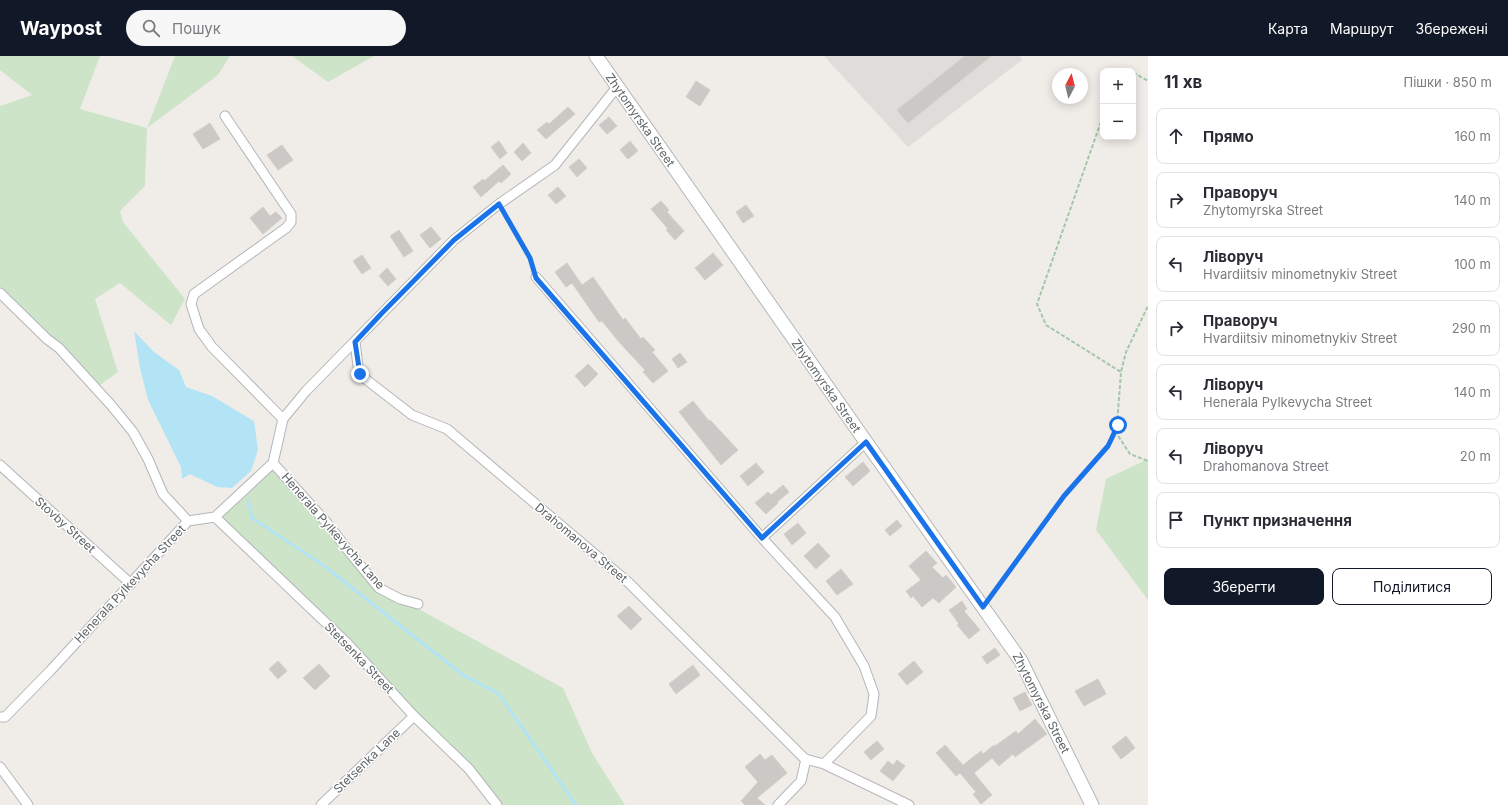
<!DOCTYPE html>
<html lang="uk">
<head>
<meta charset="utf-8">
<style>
  body { margin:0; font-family:Inter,sans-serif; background:#f7f7f7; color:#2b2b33 }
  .controls { position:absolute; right:12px; top:12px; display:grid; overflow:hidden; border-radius:8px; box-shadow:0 2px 10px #0003 }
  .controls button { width:36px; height:36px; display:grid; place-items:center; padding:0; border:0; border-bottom:1px solid #e1e1e2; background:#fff; color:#2b2b33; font:20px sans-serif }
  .compass { position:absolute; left:1052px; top:12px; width:36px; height:36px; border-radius:50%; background:#fff; box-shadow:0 2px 10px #0003; rotate:7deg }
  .stop { position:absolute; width:12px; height:12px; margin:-9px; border:3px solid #1a73e8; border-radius:50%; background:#fff }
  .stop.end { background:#1a73e8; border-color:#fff; box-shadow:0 1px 4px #0008 }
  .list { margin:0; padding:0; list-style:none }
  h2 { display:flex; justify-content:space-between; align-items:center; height:52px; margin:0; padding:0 16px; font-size:17px }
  h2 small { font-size:13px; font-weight:400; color:#7c7c81 }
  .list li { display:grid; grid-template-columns:26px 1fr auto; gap:12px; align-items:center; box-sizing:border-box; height:56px; margin:0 8px 8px; padding:0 8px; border:1px solid #e1e1e2; border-radius:8px }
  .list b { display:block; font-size:15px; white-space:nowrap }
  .list p { margin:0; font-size:13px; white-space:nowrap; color:#7c7c81 }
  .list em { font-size:13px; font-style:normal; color:#7c7c81 }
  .actions { display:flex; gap:8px; padding:12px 16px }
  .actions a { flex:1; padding:9px 0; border:1px solid #111827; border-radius:8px; text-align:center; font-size:14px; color:#111827 }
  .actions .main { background:#111827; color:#fff }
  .icon { flex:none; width:22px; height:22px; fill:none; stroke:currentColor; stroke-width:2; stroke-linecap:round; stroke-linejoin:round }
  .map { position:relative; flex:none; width:1148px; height:749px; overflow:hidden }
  header { display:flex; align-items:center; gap:24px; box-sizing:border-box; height:56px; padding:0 20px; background:#111827; color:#fff }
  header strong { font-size:19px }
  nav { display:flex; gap:22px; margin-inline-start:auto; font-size:14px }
  .search { width:280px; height:36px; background:#f7f7f7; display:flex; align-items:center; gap:10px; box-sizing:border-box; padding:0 14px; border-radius:22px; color:#7c7c81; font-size:15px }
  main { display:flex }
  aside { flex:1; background:#fff }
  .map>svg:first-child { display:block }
</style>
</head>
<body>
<header>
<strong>Waypost</strong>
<div class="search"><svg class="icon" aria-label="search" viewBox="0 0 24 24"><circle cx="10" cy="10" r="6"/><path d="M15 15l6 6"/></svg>Пошук</div>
<nav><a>Карта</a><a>Маршрут</a><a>Збережені</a></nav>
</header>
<main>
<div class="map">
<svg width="1148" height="749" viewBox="0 0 1148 749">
  <rect width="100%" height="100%" fill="#f0ede9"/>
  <path fill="#dfdcda" d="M824 0H1020L1022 4 908 91Z"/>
  <path fill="#cde4c8" d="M0 0H100L80 53 147 72 175 0H230L218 19 147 72 145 130 120 155 123 166 185 243 171 269 120 227 95 243 118 316 96 332 0 237V50L32 39 0 14Z
    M292 0H374L328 26Z
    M1148 403V544L1096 474 1106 423Z
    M273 407 380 532 563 632 592 697 625 749H497L469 713 215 461Z"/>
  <path fill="#b2e4f6" d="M134 275 154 296 179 314 186 331 212 340 254 365 258 394 251 415 232 432 217 431 190 418 182 423 181 411 148 344 140 312Z"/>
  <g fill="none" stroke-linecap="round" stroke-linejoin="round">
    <path stroke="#b2e4f6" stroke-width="3" d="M248 444 252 462 323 509 463 619 498 637 576 749"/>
  </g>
  <path fill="#cbc8c5" stroke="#d4cec7" d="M965 0H991L908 67 897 54Z
    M696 25 710 34 700 50 686 41Z
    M568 51 575 58 546 83 537 74 547 66 549 68Z
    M609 61 617 70 607 78 599 69Z
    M210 67 220 83 203 93 193 78Z
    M499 85 507 97 500 103 491 91Z
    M630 85 638 95 628 103 620 94Z
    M523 87 531 97 522 105 514 96Z
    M282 89 293 104 278 114 267 99Z
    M579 103 587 112 577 121 569 111Z
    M503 109 511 118 501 127 499 125 481 141 473 131 483 123 484 125Z
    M558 131 566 140 556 148 548 139Z
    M661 145 669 154 667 156 684 175 675 184 666 174 668 173 651 153Z
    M746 149 754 160 743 167 736 156Z
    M263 151 270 160 276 156 282 162 263 178 250 162Z
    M431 171 441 183 430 192 420 179Z
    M399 174 413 195 404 201 390 180Z
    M713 197 723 209 705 224 695 212Z
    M362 199 371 212 362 218 353 205Z
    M567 207 582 229 593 221 623 264 625 262 641 283 643 281 655 294 652 296 668 315 653 327 643 316 645 314 619 286 602 265 599 266 572 227 566 231 555 216Z
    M387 212 396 223 388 230 379 220Z
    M680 297 687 306 678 312 672 303Z
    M588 308 598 318 585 331 575 320Z
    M693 345 709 365 710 364 738 394 721 409 679 356Z
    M863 406 870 415 853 430 845 421Z
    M756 407 764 416 748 430 740 420Z
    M783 429 789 436 777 446 778 447 766 458 755 447 768 436 771 439Z
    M897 464 902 470 890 480 885 474Z
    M798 467 806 477 792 489 784 478Z
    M818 487 830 500 816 513 804 500Z
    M926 495 937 507 932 511 943 522 946 519 956 531 939 547 933 542 922 551 913 540 911 542 906 535 921 524 909 510Z
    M841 513 853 528 837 539 826 525Z
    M962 545 967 553 964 555 980 574 969 583 957 569 959 568 949 554Z
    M629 550 642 563 631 574 617 560Z
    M995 592 1000 599 987 608 982 601Z
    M278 605 287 615 278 623 269 613Z
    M914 605 923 616 907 629 898 618Z
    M319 608 330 620 315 634 303 622Z
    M693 609 700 619 676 638 669 628Z
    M1098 623 1106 638 1084 650 1075 635Z
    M1025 636 1032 649 1020 655 1013 642Z
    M1035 663 1047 678 1015 701 1013 698 999 710 992 702 974 717 992 739 981 748 973 738 976 736 960 717 956 720 936 697 945 689 963 709 981 695 983 698 994 689 995 690 1016 675 1018 678Z
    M1126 680 1135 692 1121 703 1112 691Z
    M877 685 884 693 871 704 864 696Z
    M760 698 765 704 772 699 787 717 757 742 765 749H745L741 745 758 726 745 711Z
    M897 704 905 710 893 725 880 715 888 705 893 709Z"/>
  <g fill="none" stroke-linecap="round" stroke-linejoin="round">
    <g stroke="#b3b6b9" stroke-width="11">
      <path id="minor" d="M225 60 291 158V166L286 172 194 238 191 248 199 273 212 291 283 363
        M536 221 762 482 835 561 864 610 874 638 871 660 824 708
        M0 237 47 283 59 292 111 349 133 376 148 403 163 438 188 465
        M355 286 359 318 412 359 447 373 629 527 805 703 824 708 909 749
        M273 407 327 467 351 498 379 532 400 543 418 548
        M0 409 131 528
        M215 461 347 587 414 660 469 713 497 749
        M762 482 866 386
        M0 661H5L50 615 188 465 215 461 273 407 283 363 306 335 454 184 499 148 555 109 617 31
        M0 711 28 749
        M321 749 414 660
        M778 749 801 725 806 703"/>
    </g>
    <g stroke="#b3b6b9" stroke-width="15">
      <path id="secondary" d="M596 0 866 386 1021 605 1092 749"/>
    </g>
    <path stroke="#a4c7a8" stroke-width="2" stroke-dasharray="4 2" stroke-linecap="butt" d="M1133 19 1136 18 1148 25
      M1103 60 1037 248 1046 269 1121 316
      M503 155 530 202 533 213
      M1115 375 1130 398 1148 405
      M989 542 1064 440 1108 390 1117 369 1121 316 1126 296 1148 250"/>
    <use href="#minor" stroke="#fff" stroke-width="9"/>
    <use href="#secondary" stroke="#fff" stroke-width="13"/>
  </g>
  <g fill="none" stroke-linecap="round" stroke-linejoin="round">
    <path stroke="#1a73e8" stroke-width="5" d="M360 318 355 286 382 257 454 184 499 148 530 202 536 222 762 482 866 386 983 551 1064 440 1108 390 1118 369"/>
  </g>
  <g text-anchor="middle" stroke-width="3" stroke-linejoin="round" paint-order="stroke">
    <g font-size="12" fill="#606467" stroke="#fff">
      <text transform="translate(640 64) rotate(55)" y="4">Zhytomyrska Street</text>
      <text transform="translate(826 330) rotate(55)" y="4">Zhytomyrska Street</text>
      <text transform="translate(65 469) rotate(42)" y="4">Stovby Street</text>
      <text transform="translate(333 475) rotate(49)" y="4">Henerala Pylkevycha Lane</text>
      <text transform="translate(581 487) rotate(40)" y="4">Drahomanova Street</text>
      <text transform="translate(130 528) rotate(-47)" y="4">Henerala Pylkevycha Street</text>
      <text transform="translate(359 602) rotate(46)" y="4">Stetsenka Street</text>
      <text transform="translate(1041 647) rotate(63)" y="4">Zhytomyrska Street</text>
      <text transform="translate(367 705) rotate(-44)" y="4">Stetsenka Lane</text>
    </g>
  </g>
</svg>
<div class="controls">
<button>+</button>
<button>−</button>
</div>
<svg class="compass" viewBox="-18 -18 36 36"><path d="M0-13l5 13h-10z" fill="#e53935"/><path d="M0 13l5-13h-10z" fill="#7c7c81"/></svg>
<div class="stop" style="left:1118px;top:369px"></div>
<div class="stop end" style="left:360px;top:318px"></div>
</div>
<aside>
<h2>11 хв<small>Пішки · 850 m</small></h2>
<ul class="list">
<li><svg class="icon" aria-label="ahead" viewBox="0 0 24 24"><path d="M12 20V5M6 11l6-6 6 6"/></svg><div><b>Прямо</b></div><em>160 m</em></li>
<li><svg class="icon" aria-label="right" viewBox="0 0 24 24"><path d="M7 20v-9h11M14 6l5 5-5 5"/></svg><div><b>Праворуч</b><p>Zhytomyrska Street</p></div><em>140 m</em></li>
<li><svg class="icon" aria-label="left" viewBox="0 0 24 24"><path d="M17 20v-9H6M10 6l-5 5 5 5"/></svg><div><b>Ліворуч</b><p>Hvardiitsiv minometnykiv Street</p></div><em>100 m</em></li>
<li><svg class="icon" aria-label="right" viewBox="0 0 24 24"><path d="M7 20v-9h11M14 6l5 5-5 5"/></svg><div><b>Праворуч</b><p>Hvardiitsiv minometnykiv Street</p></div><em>290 m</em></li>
<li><svg class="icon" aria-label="left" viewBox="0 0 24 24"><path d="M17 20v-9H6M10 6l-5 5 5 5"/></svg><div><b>Ліворуч</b><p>Henerala Pylkevycha Street</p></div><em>140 m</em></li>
<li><svg class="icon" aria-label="left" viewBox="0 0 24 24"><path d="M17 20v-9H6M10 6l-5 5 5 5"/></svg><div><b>Ліворуч</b><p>Drahomanova Street</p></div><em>20 m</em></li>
<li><svg class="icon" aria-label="arrive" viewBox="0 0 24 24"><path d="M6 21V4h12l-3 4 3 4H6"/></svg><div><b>Пункт призначення</b></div></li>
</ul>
<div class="actions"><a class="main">Зберегти</a><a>Поділитися</a></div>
</aside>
</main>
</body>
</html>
